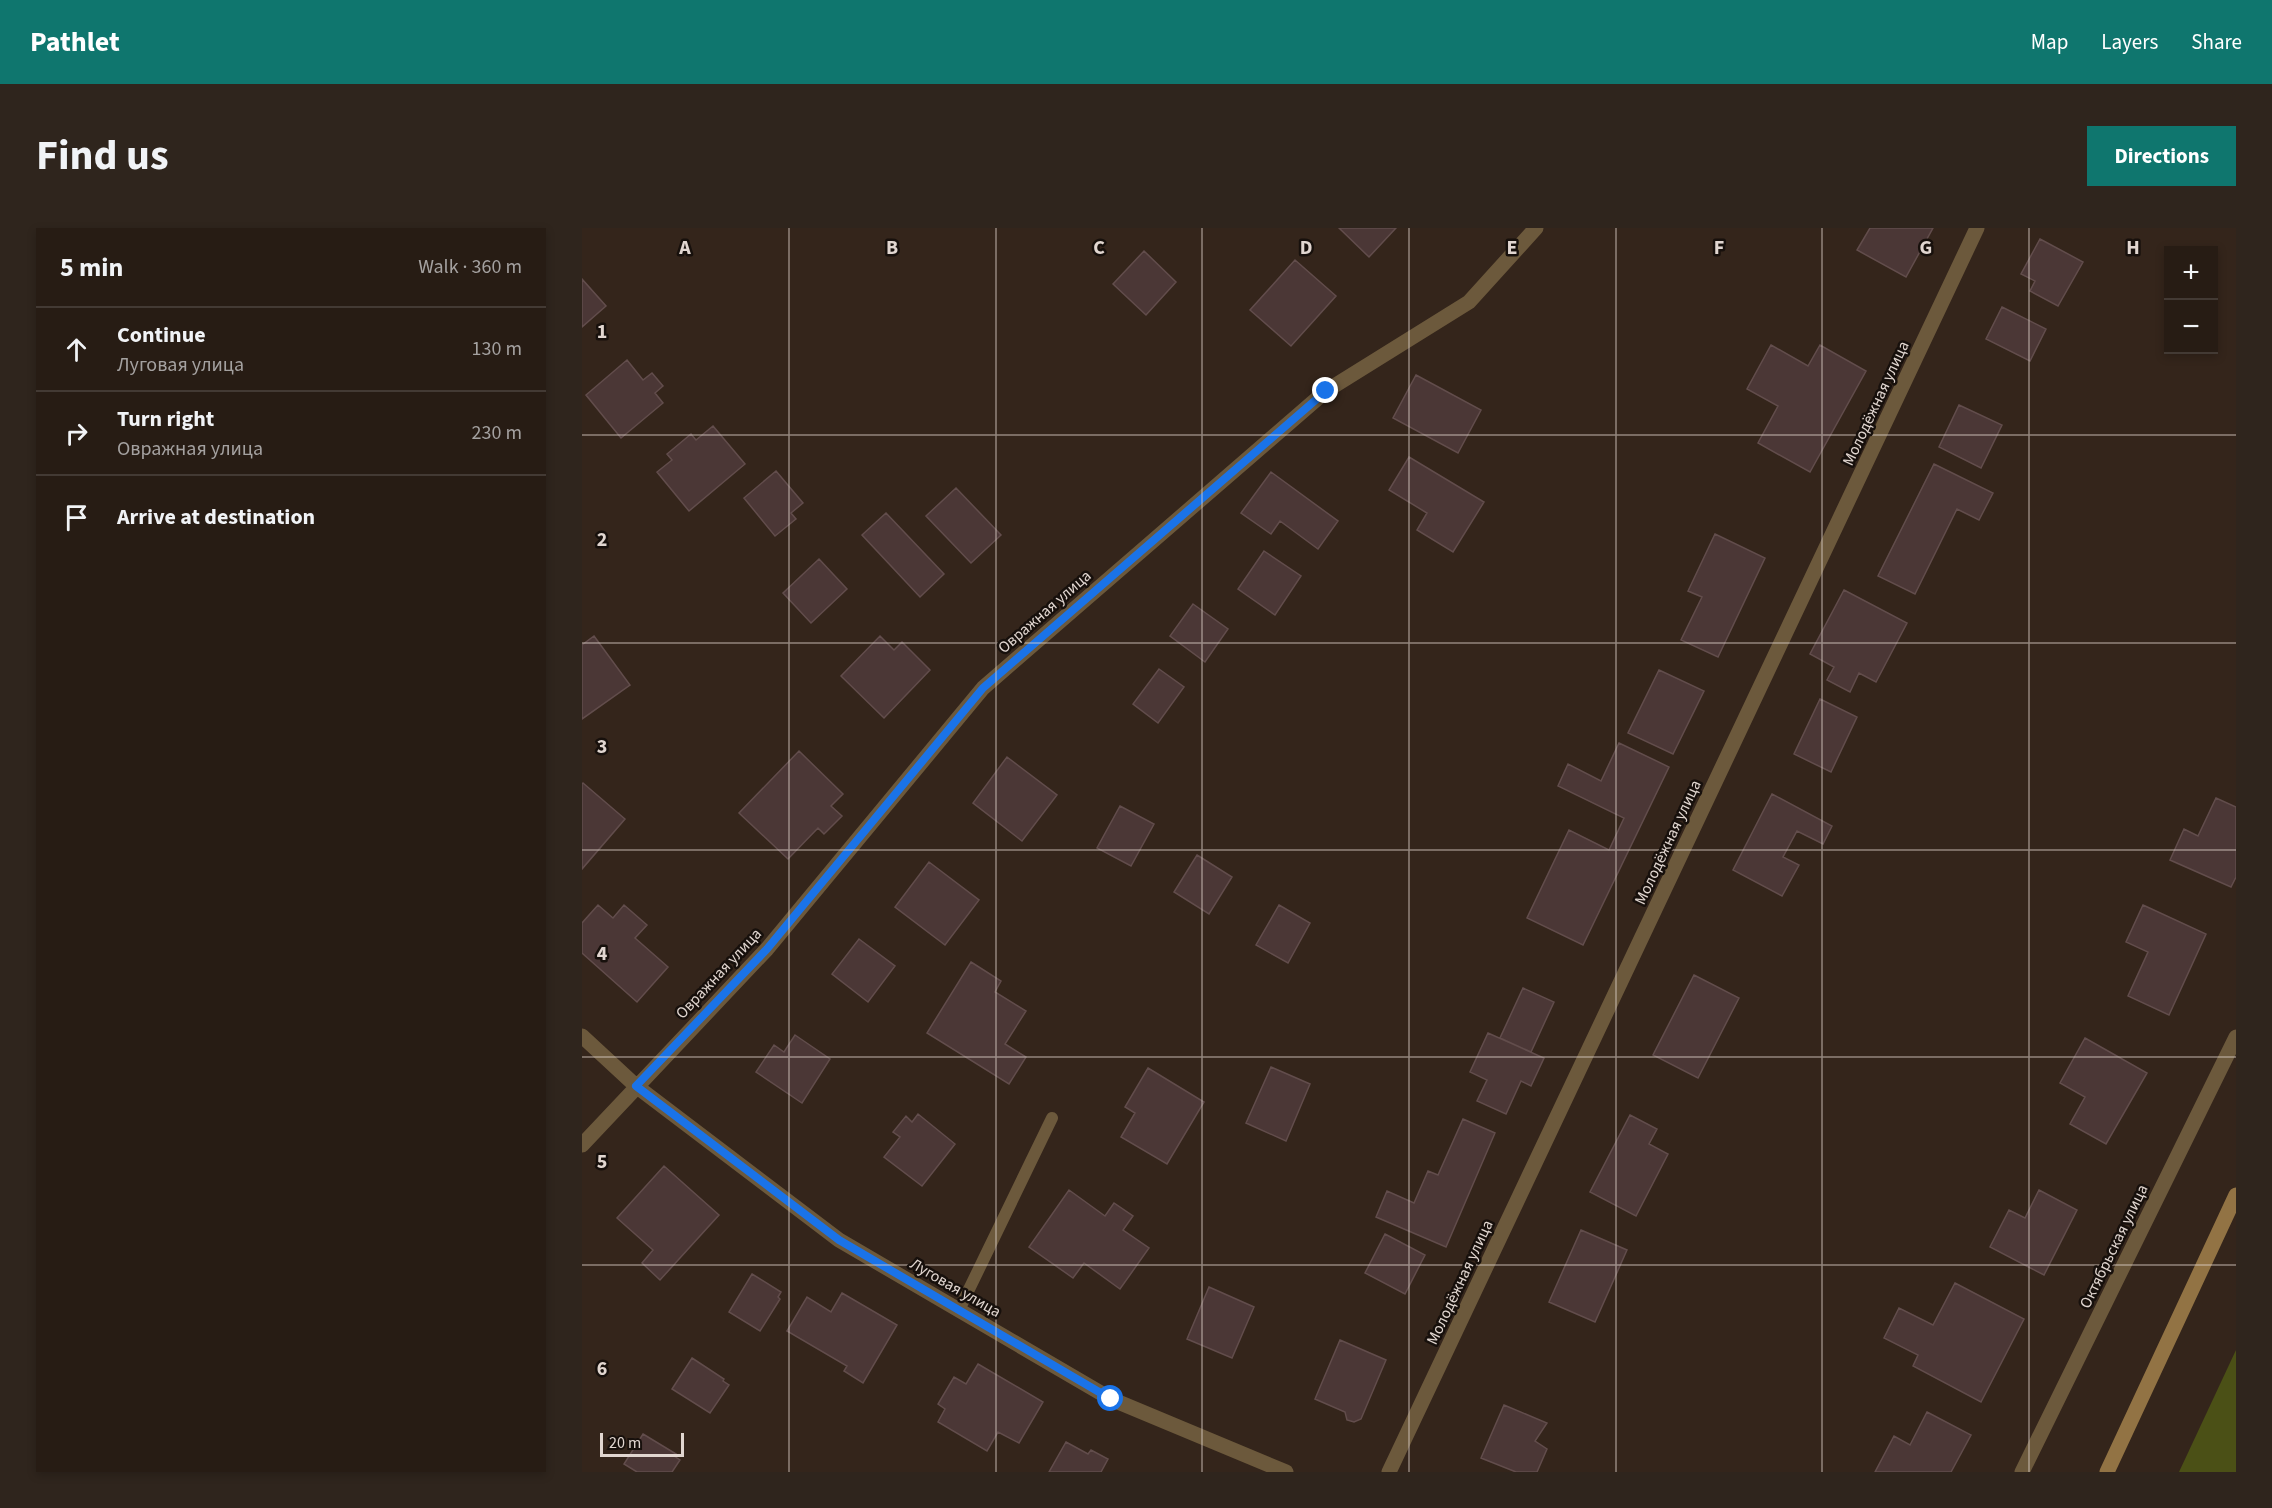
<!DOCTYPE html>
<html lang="en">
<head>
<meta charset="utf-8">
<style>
  body { margin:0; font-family:"Source Sans 3",sans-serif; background:#2f251d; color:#f1f3f6 }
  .controls { position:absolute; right:18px; top:18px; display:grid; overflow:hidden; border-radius:0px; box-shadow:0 3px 9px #0003 }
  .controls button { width:54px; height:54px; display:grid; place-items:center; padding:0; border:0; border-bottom:2px solid #433a34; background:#271c14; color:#f1f3f6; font:30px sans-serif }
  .scale { position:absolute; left:18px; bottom:15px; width:84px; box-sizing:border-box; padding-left:6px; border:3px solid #e1d6d0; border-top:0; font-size:16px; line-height:21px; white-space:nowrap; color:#e1d6d0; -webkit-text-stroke:4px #17100c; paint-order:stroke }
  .stop { position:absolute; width:18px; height:18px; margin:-14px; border:4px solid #1a73e8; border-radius:50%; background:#fff }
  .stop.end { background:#1a73e8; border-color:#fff; box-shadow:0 2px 6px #0008 }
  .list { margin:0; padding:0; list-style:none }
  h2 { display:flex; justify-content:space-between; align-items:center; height:78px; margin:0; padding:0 24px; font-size:26px }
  h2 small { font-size:20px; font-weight:400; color:#a4a1a0 }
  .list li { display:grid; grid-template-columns:39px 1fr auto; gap:18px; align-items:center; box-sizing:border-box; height:84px; padding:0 24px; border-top:2px solid #433a34 }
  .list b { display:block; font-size:22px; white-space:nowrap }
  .list p { margin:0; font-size:20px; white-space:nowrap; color:#a4a1a0 }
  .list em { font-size:20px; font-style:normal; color:#a4a1a0 }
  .icon { flex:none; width:33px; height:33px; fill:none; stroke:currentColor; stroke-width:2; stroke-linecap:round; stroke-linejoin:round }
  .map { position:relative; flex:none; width:1654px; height:1244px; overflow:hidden; border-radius:0px }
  header { display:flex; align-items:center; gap:36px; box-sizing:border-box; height:84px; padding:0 30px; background:#0f766e; color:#fff }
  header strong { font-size:28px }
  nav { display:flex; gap:33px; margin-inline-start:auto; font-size:21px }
  .intro { display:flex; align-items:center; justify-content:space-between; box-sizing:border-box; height:144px; padding:0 36px }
  h1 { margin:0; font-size:42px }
  .button { padding:15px 27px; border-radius:0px; background:#0f766e; color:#fff; font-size:21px; font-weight:700 }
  main { display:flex; gap:36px; padding:0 36px }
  aside { flex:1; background:#271c14; border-radius:0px; box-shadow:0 3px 9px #0003 }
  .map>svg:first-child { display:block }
</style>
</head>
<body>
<header>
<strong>Pathlet</strong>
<nav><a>Map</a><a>Layers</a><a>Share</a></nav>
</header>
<div class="intro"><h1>Find us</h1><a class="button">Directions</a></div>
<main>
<aside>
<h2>5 min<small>Walk · 360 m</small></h2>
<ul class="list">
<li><svg class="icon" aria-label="ahead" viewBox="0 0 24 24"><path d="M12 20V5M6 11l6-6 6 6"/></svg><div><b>Continue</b><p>Луговая улица</p></div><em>130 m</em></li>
<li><svg class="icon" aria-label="right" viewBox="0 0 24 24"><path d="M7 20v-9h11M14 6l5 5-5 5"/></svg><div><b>Turn right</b><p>Овражная улица</p></div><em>230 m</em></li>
<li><svg class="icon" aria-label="arrive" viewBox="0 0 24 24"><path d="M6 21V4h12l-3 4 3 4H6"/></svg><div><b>Arrive at destination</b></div></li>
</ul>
</aside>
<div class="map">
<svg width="1654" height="1244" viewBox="0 0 1654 1244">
  <rect width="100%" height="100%" fill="#34251b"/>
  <path fill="#4b5016" d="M1654 1122V1244H1597Z"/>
  <path fill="#4b3736" stroke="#624d4c" stroke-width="1.5" d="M757 0H814L787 29Z
    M1288 0H1351L1324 49 1275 22Z
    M1458 11 1501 34 1476 78 1448 63 1453 53 1439 46Z
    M562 23 594 54 564 87 531 56Z
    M713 32 754 68 709 118 668 82Z
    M0 51 24 78 0 99Z
    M1420 79 1464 101 1448 133 1404 111Z
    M1189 117 1226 138 1238 117 1284 143 1228 244 1176 215 1196 178 1165 161Z
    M45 132 61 152 70 145 81 158 73 165 81 175 39 210 4 167Z
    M834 147 899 182 876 225 811 190Z
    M1377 177 1420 197 1399 240 1357 219Z
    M131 198 163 236 107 283 75 244 90 232 85 226 109 206 114 212Z
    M827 229 902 274 871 324 835 302 845 285 807 262Z
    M1352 236 1411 265 1397 292 1375 281 1333 366 1296 348Z
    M194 243 221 275 209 285 214 291 193 308 162 270Z
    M689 244 756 293 736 321 698 293 689 306 659 285Z
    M374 260 419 307 389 335 344 288Z
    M304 285 362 346 338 369 280 307Z
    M1133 306 1183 330 1136 429 1099 412 1120 369 1106 363Z
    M682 323 719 348 693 387 656 361Z
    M237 331 265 361 229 395 201 365Z
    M1262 362 1325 395 1294 454 1277 445 1268 464 1245 452 1252 439 1228 426Z
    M611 376 646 401 623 434 588 408Z
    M12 408 48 457 0 491V417Z
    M298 408 312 422 320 414 348 442 302 490 259 448Z
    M577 441 602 459 576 495 551 476Z
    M1077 442 1122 463 1091 526 1046 505Z
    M1238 471 1275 489 1249 544 1212 526Z
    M1037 515 1087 539 1001 717 945 690 987 602 1027 622 1042 590 976 558 986 536 1019 553Z
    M217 523 261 566 249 578 260 588 242 606 236 600 206 631 157 585Z
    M425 529 475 567 440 613 391 575Z
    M1 555 43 591 0 641V556Z
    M1190 566 1250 598 1241 616 1215 603 1201 629 1217 637 1200 668 1151 642Z
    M1634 570 1654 579V649L1649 659 1588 632 1602 601 1616 608Z
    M538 578 572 596 549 638 515 620Z
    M615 627 650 649 627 686 592 664Z
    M347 634 397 672 363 717 313 679Z
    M16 677 31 690 42 677 65 697 53 710 86 739 55 774 0 725V695Z
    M697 677 728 695 706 735 674 717Z
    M1561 677 1624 706 1587 787 1546 768 1566 724 1544 714Z
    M277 711 313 738 286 774 250 746Z
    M389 734 419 753 413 764 444 783 423 816 444 829 427 856 345 805Z
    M1112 747 1157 770 1116 850 1071 827Z
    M941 760 972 774 949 824 918 810Z
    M906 805 962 830 949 858 939 853 924 886 895 873 905 852 888 844Z
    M213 807 248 831 220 875 174 844 192 817 202 824Z
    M1503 810 1565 845 1524 916 1488 896 1503 869 1478 855Z
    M689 839 728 856 704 913 664 895Z
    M566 840 622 874 585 936 539 909 553 885 543 879Z
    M336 886 373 916 340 958 302 929 318 909 311 904 324 888 330 894Z
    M1048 887 1075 901 1067 916 1086 926 1054 988 1008 964Z
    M881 891 913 905 864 1019 794 989 805 963 832 975 846 943 856 947Z
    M82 938 137 987 78 1052 60 1035 71 1022 35 990Z
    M487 962 523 988 532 975 551 988 541 1002 567 1020 538 1061 502 1035 491 1050 447 1019Z
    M1457 962 1495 982 1462 1047 1408 1019 1427 982 1443 990Z
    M999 1002 1045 1022 1013 1094 967 1074Z
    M803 1006 843 1027 823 1066 783 1045Z
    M170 1046 199 1064 196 1069 198 1071 178 1103 147 1084Z
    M1373 1055 1442 1091 1399 1174 1331 1138 1336 1127 1302 1110 1317 1080 1351 1097Z
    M627 1059 672 1079 650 1130 605 1111Z
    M260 1065 315 1097 281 1155 262 1143 265 1138 205 1103 225 1069 249 1084Z
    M758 1112 804 1132 779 1191 772 1194 765 1192 763 1184 733 1171Z
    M110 1130 142 1151 141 1153 147 1157 128 1185 90 1161Z
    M396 1136 461 1174 437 1215 416 1204 405 1223 356 1194 363 1181 356 1176 372 1149 384 1156Z
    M922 1177 965 1195 953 1213 965 1221 955 1244H934L899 1230Z
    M1345 1184 1389 1207 1369 1244H1293L1312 1208 1328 1217Z
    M61 1206 94 1226 92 1228 98 1232 90 1244H55L42 1236Z
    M484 1214 506 1226 509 1222 526 1231 519 1244H467Z"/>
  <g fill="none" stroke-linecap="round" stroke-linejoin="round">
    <path stroke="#6c593c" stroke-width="12" d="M377 1082 470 890"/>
    <path stroke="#6c593c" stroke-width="15" d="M0 808 54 858 257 1012 529 1171 704 1244
      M0 917 185 721 401 460 744 163 887 74 954 0
      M807 1244 1395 0
      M1440 1244 1654 809"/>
    <path stroke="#927344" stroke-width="15" d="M1525 1244 1654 967"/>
  </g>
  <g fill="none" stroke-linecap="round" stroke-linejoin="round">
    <path stroke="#1a73e8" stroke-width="8" d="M529 1171 257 1012 54 858 185 721 401 460 744 163"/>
  </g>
  <path fill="none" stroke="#e1d6d0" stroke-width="1.5" stroke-opacity="0.55" d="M207 0V1244M414 0V1244M620 0V1244M827 0V1244M1034 0V1244M1240 0V1244M1447 0V1244M0 207H1654M0 415H1654M0 622H1654M0 829H1654M0 1037H1654"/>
  <g text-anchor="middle" stroke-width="5" stroke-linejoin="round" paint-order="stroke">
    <g font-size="16" fill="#e1d6d0" stroke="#17100c">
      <text transform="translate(1293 175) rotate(-65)" y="6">Молодёжная улица</text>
      <text transform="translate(462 383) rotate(-41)" y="6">Овражная улица</text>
      <text transform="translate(1085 614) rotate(-65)" y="6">Молодёжная улица</text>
      <text transform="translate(136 745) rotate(-47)" y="6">Овражная улица</text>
      <text transform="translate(1531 1018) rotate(-64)" y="6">Октябрьская улица</text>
      <text transform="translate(877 1054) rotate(-65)" y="6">Молодёжная улица</text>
      <text transform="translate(374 1059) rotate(30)" y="6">Луговая улица</text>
    </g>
  </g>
  <g font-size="20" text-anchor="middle" font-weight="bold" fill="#e1d6d0" stroke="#17100c" stroke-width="5" stroke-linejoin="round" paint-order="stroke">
    <text x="103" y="26">A</text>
    <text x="310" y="26">B</text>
    <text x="517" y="26">C</text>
    <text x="724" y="26">D</text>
    <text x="930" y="26">E</text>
    <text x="1137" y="26">F</text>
    <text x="1344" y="26">G</text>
    <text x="1551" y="26">H</text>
    <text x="20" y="110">1</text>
    <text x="20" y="318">2</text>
    <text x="20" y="525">3</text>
    <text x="20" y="732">4</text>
    <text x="20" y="940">5</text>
    <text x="20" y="1147">6</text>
  </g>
</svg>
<div class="controls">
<button>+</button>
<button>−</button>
</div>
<div class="scale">20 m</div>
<div class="stop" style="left:529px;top:1171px"></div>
<div class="stop end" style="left:744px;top:163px"></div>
</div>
</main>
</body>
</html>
